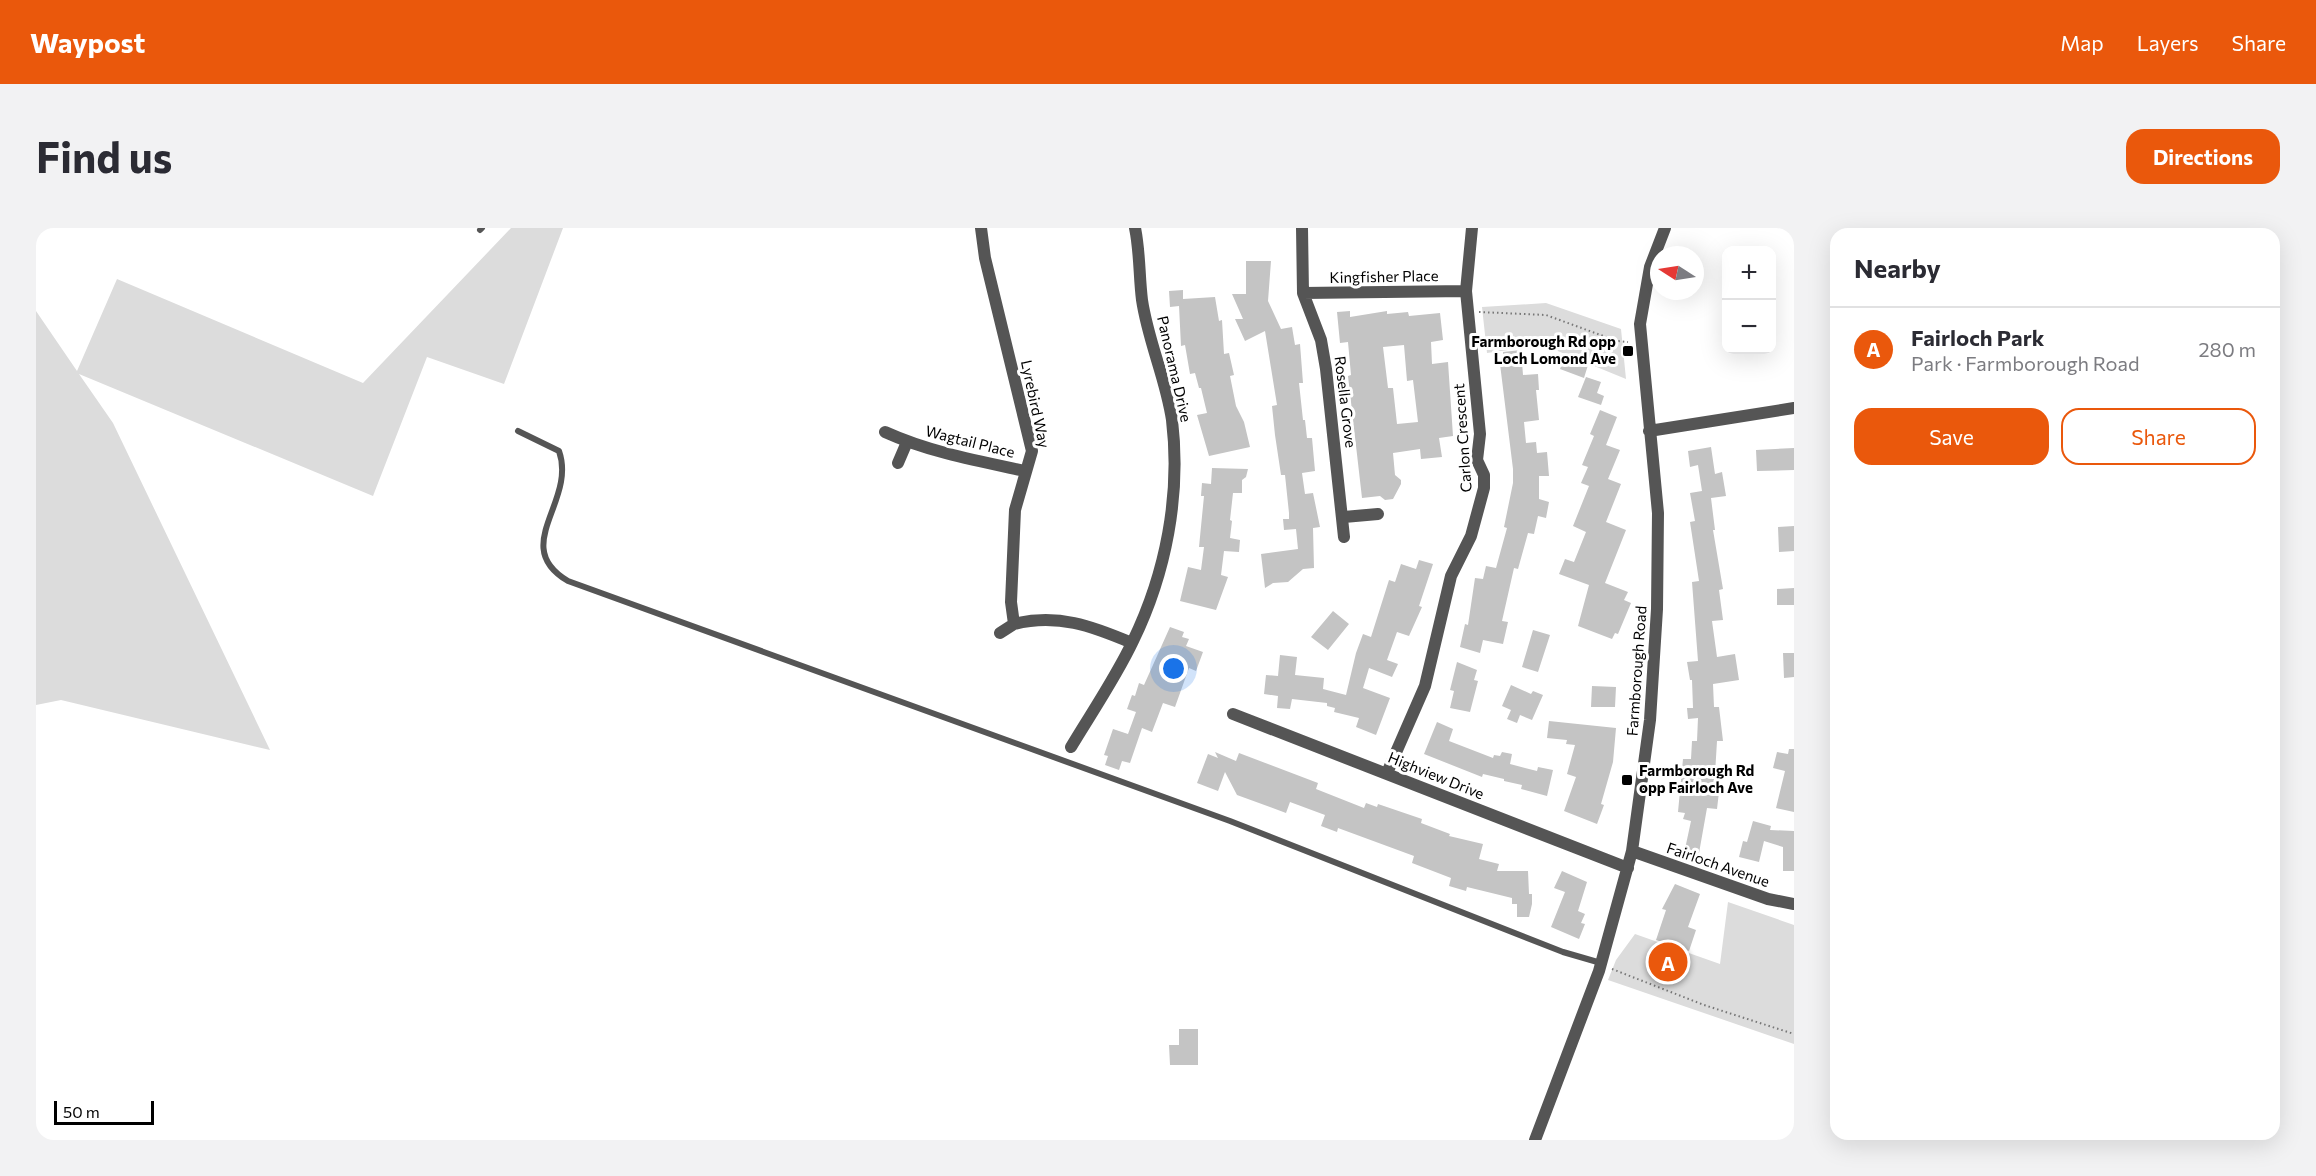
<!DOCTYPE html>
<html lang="en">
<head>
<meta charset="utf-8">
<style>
  body { margin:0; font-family:Commissioner,sans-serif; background:#f2f2f3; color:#2b2b33 }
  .controls { position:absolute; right:18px; top:18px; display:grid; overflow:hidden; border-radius:12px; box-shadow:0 6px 24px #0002 }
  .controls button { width:54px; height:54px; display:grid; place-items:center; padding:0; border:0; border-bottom:2px solid #e1e1e2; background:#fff; color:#2b2b33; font:30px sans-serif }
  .compass { position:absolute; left:1614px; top:18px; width:54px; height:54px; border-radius:50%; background:#fff; box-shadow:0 6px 24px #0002; rotate:282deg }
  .scale { position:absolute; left:18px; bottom:15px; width:100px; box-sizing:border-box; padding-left:6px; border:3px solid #000; border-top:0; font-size:16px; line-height:21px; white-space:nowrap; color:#000; -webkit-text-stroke:4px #fff; paint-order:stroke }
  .you { position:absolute; left:1138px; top:441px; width:21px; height:21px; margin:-15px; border:4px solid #fff; border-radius:50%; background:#1a73e8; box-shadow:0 0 0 9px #1a73e833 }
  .badge { display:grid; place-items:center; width:39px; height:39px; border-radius:50%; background:#ea580c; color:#fff; font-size:20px; font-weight:700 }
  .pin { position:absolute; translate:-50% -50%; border:3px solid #fff; box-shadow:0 2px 6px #0006 }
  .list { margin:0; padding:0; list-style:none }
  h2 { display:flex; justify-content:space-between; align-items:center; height:78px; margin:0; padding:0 24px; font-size:26px }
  h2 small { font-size:20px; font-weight:400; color:#7c7c81 }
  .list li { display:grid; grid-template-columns:39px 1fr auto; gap:18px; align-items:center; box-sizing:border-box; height:84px; padding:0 24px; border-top:2px solid #e1e1e2 }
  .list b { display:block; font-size:22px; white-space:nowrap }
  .list p { margin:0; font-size:20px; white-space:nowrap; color:#7c7c81 }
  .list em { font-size:20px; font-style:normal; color:#7c7c81 }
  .actions { display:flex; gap:12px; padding:18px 24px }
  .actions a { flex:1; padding:14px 0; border:2px solid #ea580c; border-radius:18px; text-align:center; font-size:21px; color:#ea580c }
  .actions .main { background:#ea580c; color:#fff }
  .map { position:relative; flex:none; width:1758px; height:912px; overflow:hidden; border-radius:18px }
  header { display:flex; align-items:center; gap:36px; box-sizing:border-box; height:84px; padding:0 30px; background:#ea580c; color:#fff }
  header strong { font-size:28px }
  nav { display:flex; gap:33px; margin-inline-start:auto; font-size:21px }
  .intro { display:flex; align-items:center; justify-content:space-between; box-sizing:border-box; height:144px; padding:0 36px }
  h1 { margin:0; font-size:42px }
  .button { padding:15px 27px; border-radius:18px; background:#ea580c; color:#fff; font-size:21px; font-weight:700 }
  main { display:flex; gap:36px; padding:0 36px }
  aside { flex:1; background:#fff; border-radius:18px; box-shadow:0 6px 24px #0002 }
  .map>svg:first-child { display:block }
</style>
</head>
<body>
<header>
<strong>Waypost</strong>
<nav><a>Map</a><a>Layers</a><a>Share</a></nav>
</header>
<div class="intro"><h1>Find us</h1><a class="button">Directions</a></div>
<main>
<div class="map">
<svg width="1758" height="912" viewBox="0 0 1758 912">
  <rect width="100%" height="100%" fill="#fff"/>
  <path fill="#dcdcdc" d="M475 0H527L468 156 391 129 337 268 43 146 77 195 234 522 25 472 0 477V83L41 143 81 51 327 155Z
    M1510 75 1585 101 1590 151 1507 117 1451 125 1446 79Z
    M1692 674 1758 697V816L1572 752 1580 732 1599 706 1684 736Z"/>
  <path fill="#c4c4c4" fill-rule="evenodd" d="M1210 33H1235L1232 73 1245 101 1256 99 1259 117 1264 116 1267 155H1263L1267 192H1269L1271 210H1276L1279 243 1266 245 1269 266 1277 265 1284 299 1277 300 1278 340 1267 341 1252 354 1237 355 1229 360 1225 326 1262 321 1260 301 1248 302 1247 291H1253V285L1249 247H1245L1239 207 1236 178 1241 177 1229 103 1209 113 1199 91H1207L1196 66H1210Z
    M1147 62V71L1179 69 1183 93 1186 92 1188 126 1193 125 1198 147 1194 148 1200 178 1208 194 1214 219 1173 228 1161 187 1171 185 1165 160H1163L1159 145 1154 146 1149 117 1145 118 1143 78 1134 79 1133 63Z
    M1314 83V89L1351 83V86L1372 84 1373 88 1404 85 1407 112 1395 114 1396 136 1412 134 1417 208 1403 210 1406 229 1385 231 1384 221 1357 225 1359 247 1365 252V256L1357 271 1349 272 1344 268 1326 270 1312 148 1315 147 1312 114 1304 115 1301 84ZM1368 117 1371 153 1377 152 1382 194 1361 196 1357 160H1352L1347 119Z
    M1485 122 1487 147 1502 146 1503 162H1500L1503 192 1488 194 1490 215 1500 214 1501 225 1511 224 1513 248H1503V271L1513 274 1510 290 1502 288 1498 306 1492 305 1482 341 1478 340 1466 393 1472 394 1467 416 1447 412 1444 425 1424 419 1429 396 1432 397 1439 350 1447 351 1450 338 1460 340 1471 300 1468 299 1477 255V241L1464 136H1468L1467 124Z
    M1529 128 1552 137 1548 150 1524 141Z
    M1550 149 1565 154 1561 165 1568 168 1565 177 1542 169Z
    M1564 182 1581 189 1570 217 1584 222 1572 251 1585 256 1570 294 1590 302 1569 355 1592 364 1588 372 1595 375 1582 406 1579 405 1576 411 1542 398 1553 357 1523 346 1529 331 1538 334 1550 304 1537 298 1553 258 1545 255 1552 239 1546 237 1558 208 1554 206Z
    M1675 219 1679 246 1686 244 1690 268 1675 270 1679 302H1677L1687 361 1683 362 1687 392 1676 393 1681 429 1699 426 1703 452 1677 456 1678 479H1683L1687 513H1681L1678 563 1683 564 1681 581 1671 580 1663 625 1649 621 1655 593 1647 591 1649 585 1642 584 1647 531H1655L1656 513H1661L1662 490 1652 491 1651 480H1657L1656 452H1654L1651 434 1662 433 1656 354 1663 353 1654 294 1659 293 1654 265 1666 263 1662 237 1654 239 1652 223Z
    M1758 220V242L1721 243 1720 222Z
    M1176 240 1212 241 1210 249 1206 252V265H1197L1194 292 1196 293 1194 310 1204 312 1203 324 1188 323 1185 347 1192 349 1180 382 1144 373 1152 339 1165 342 1168 319H1163L1168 268H1165L1166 255 1175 256Z
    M1758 298V323L1743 324 1742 299Z
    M1383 332 1397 336 1383 378 1386 379 1373 408 1361 404 1351 432 1362 436 1356 449 1333 440 1327 460 1354 470 1340 507 1320 499 1323 490 1298 484 1299 480 1291 478V475L1256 471 1254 481 1241 480 1242 468 1228 466 1230 447 1242 448 1244 427 1261 429 1259 447 1288 450 1287 461 1310 467 1320 425 1327 406 1335 409 1353 352 1359 354 1365 336 1380 341Z
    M1758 360V377H1741V361Z
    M1297 383 1313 396 1292 422 1275 409Z
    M1134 399 1148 404 1146 409 1153 411 1150 418 1167 424 1160 443 1153 440 1139 479 1127 475 1116 504 1106 500 1094 535 1086 533 1083 542 1069 537 1072 528 1068 527 1077 501 1092 506 1100 484 1091 481 1096 467 1099 468 1103 455 1108 457Z
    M1497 402 1514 407 1502 444 1486 439Z
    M1747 425H1758V449L1748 450Z
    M1421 434 1441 442 1438 452 1442 453 1434 484 1414 480 1418 463 1414 462Z
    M1475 457 1495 466 1497 463 1507 467 1496 492 1484 487 1481 495 1471 491 1475 482 1466 478Z
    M1556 458 1580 459 1579 479H1555Z
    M1513 493 1580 500 1577 534 1565 576 1568 577 1561 596 1528 583 1540 549 1531 546 1539 517 1530 516 1531 512 1511 510Z
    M1401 494 1417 501 1413 513 1457 530 1458 527 1464 528 1466 524 1476 526 1474 536 1501 543 1502 539 1517 542 1511 568 1485 561 1486 557 1468 553V551L1447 546 1446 549 1388 526Z
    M1753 521H1758V584L1740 580 1749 543 1737 540 1741 524 1752 526Z
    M1179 524 1200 533 1203 525 1282 555 1280 561 1328 580 1330 575 1341 579 1342 576 1386 591 1385 595 1414 606 1413 608 1447 616 1443 631 1463 636 1461 643H1492L1493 666H1496V676L1493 689H1481V676H1476V670L1431 659 1430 663 1413 658 1415 650 1376 635 1378 628 1302 600 1301 604 1285 598 1289 587 1254 574 1250 585 1201 567 1189 544 1182 563 1161 555 1172 526 1182 530Z
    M1717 593 1735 598 1734 602 1758 603V643H1747V619L1728 613 1723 634 1703 629 1707 613 1711 614Z
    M1526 643 1551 654 1542 683 1549 686 1545 695 1549 696 1543 711 1515 699 1529 664 1518 660Z
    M1639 656 1664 666 1652 699 1660 702 1653 723 1620 712 1630 682 1626 681Z
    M1143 801H1162V837H1134L1133 817H1143Z"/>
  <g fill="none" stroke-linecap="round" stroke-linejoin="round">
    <path stroke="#777" stroke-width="2" stroke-dasharray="1.5 3" stroke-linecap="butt" d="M1443 84 1510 87 1581 113 1592 114
      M1576 741 1668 777 1758 806"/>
    <path stroke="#555" stroke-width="6" d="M444 2 446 0
      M482 203 523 223C541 274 473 318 532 353L1194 593 1527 724 1565 735"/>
    <path stroke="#555" stroke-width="12" d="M945 0 949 30 996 223 979 282 975 374 978 396C1021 385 1056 398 1096 415
      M1266 0 1267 65 1285 112 1290 141 1308 309
      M1267 65 1430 63
      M1613 203 1758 180
      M849 204C893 224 942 233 989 243
      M862 235 871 214
      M1308 289 1342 286
      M964 405 978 396
      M1197 486 1592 640
      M1035 519C1056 484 1080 449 1097 413 1130 345 1145 267 1136 192 1130 151 1112 113 1106 72 1103 48 1104 24 1099 0
      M1351 545 1389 458 1415 348 1435 308 1448 260V247L1441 232 1444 206 1430 63 1436 0
      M1596 623 1732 671 1758 676
      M1499 912 1563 743 1596 623 1614 492 1621 381 1622 285 1604 96 1614 39 1629 0"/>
  </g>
  <g fill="#000" stroke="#fff" stroke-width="2">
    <rect x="1586" y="117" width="12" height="12" rx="3"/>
    <rect x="1585" y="546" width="12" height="12" rx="3"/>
  </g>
  <g text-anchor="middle" stroke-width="6" stroke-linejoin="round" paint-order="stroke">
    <g font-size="15" fill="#000" stroke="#fff">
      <text transform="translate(1348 49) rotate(-1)" y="5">Kingfisher Place</text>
      <text transform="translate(1138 141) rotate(77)" y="5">Panorama Drive</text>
      <text transform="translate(1309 174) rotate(83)" y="5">Rosella Grove</text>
      <text transform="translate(999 176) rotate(78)" y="5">Lyrebird Way</text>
      <text transform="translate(1427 210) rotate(-94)" y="5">Carlon Crescent</text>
      <text transform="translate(934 214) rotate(14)" y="5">Wagtail Place</text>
      <text transform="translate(1601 443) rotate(-86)" y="5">Farmborough Road</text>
      <text transform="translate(1400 548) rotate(22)" y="5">Highview Drive</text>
      <text transform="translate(1682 637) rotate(19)" y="5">Fairloch Avenue</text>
    </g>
    <g font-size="15" font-weight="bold" fill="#000" stroke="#fff" text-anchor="end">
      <text x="1580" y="119">Farmborough Rd opp<tspan x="1580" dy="17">Loch Lomond Ave</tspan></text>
      <text x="1603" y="548" text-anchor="start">Farmborough Rd<tspan x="1603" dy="17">opp Fairloch Ave</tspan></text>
    </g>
  </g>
</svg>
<div class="controls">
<button>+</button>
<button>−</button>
</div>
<svg class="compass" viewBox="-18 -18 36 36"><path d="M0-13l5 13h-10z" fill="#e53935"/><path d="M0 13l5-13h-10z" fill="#7c7c81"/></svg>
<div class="scale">50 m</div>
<div class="you"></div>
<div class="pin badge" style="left:1632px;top:734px">A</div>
</div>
<aside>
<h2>Nearby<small></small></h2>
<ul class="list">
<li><span class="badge">A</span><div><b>Fairloch Park</b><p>Park · Farmborough Road</p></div><em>280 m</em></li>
</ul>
<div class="actions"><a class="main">Save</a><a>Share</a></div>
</aside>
</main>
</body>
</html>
